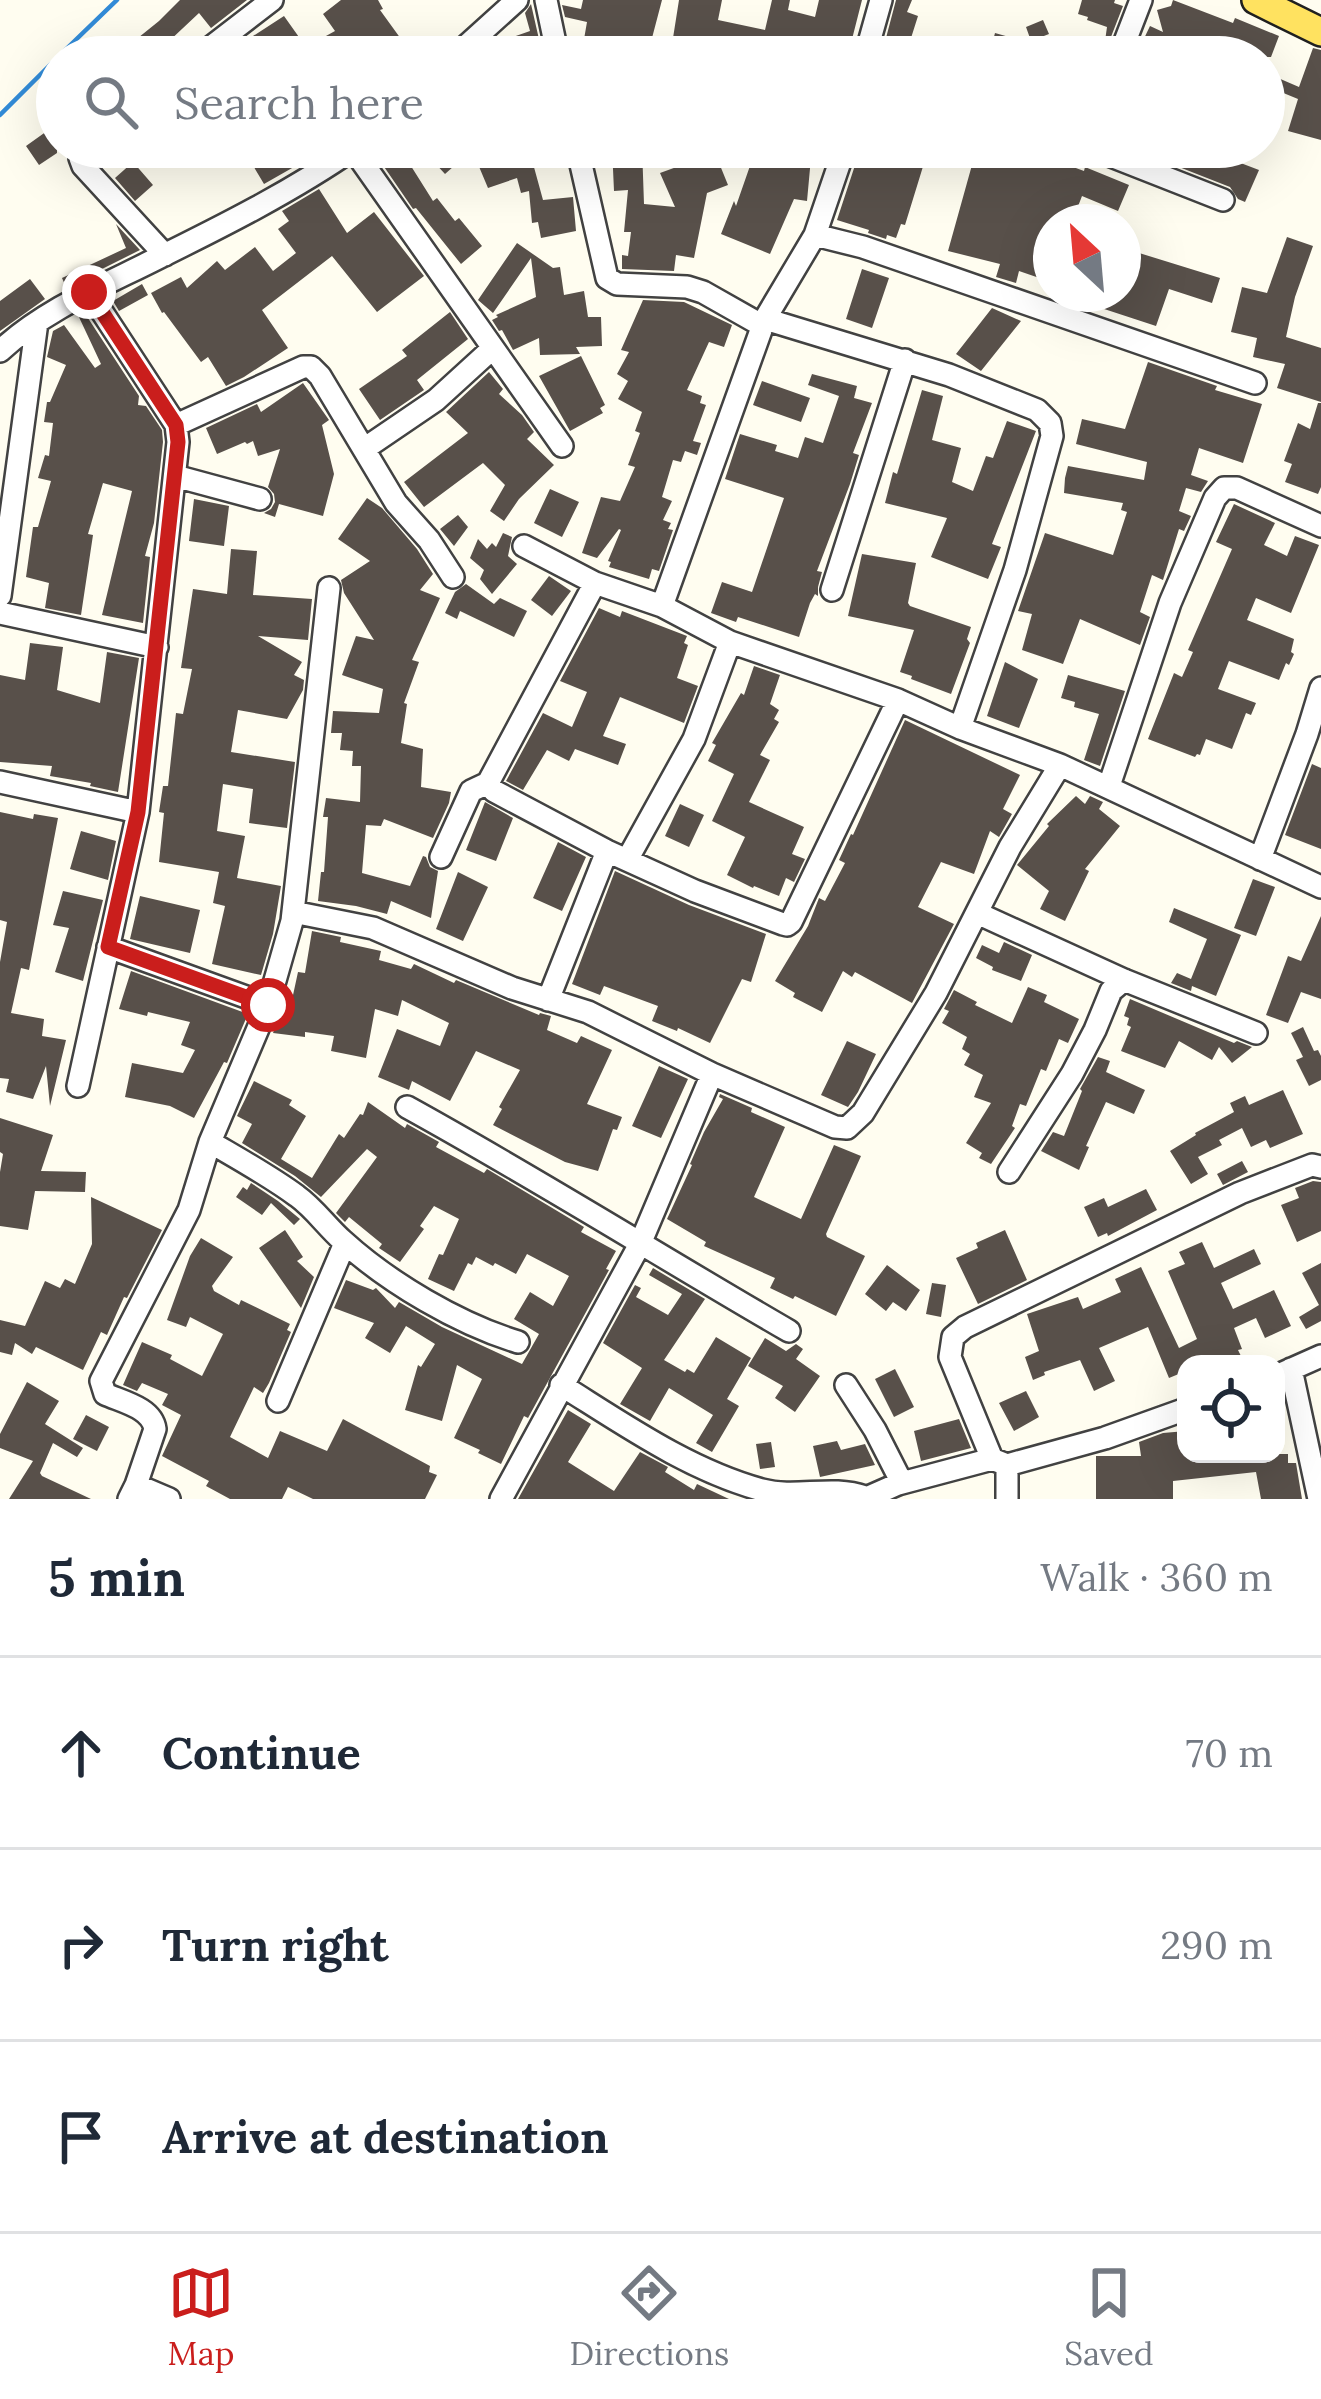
<!DOCTYPE html>
<html lang="en">
<head>
<meta charset="utf-8">
<style>
  body { margin:0; font-family:Lora,serif; background:#f6f6f7; color:#1f2937 }
  .controls { position:absolute; right:36px; bottom:36px; display:grid; overflow:hidden; border-radius:24px; box-shadow:0 12px 48px #0002 }
  .controls button { width:108px; height:108px; display:grid; place-items:center; padding:0; border:0; border-bottom:3px solid #e0e1e3; background:#fff; color:#1f2937; font:60px sans-serif }
  .compass { position:absolute; left:1033px; top:204px; width:108px; height:108px; border-radius:50%; background:#fff; box-shadow:0 12px 48px #0002; rotate:334deg }
  .stop { position:absolute; width:36px; height:36px; margin:-27px; border:9px solid #ca1e1c; border-radius:50%; background:#fff }
  .stop.end { background:#ca1e1c; border-color:#fff; box-shadow:0 3px 12px #0008 }
  .list { margin:0; padding:0; list-style:none }
  h2 { display:flex; justify-content:space-between; align-items:center; height:156px; margin:0; padding:0 48px; font-size:51px }
  h2 small { font-size:39px; font-weight:400; color:#747a83 }
  .list li { display:grid; grid-template-columns:78px 1fr auto; gap:36px; align-items:center; box-sizing:border-box; height:192px; padding:0 48px; border-top:3px solid #e0e1e3 }
  .list b { display:block; font-size:45px; white-space:nowrap }
  .list em { font-size:39px; font-style:normal; color:#747a83 }
  .icon { flex:none; width:66px; height:66px; fill:none; stroke:currentColor; stroke-width:2; stroke-linecap:round; stroke-linejoin:round }
  .map { position:relative; flex:none; width:1321px; height:1499px; overflow:hidden }
  .search { position:absolute; background:#fff; box-shadow:0 12px 48px #0002; left:36px; right:36px; top:36px; height:132px; display:flex; align-items:center; gap:30px; box-sizing:border-box; padding:0 42px; border-radius:66px; color:#747a83; font-size:45px }
  .sheet { height:732px; background:#fff }
  nav { display:flex; justify-content:space-around; align-items:center; box-sizing:border-box; height:168px; border-top:3px solid #e0e1e3; background:#fff; font-size:33px; color:#747a83 }
  nav a { display:grid; justify-items:center; gap:6px }
  nav .on { color:#ca1e1c }
  .map>svg:first-child { display:block }
</style>
</head>
<body>
<div class="map">
<svg width="1321" height="1499" viewBox="0 0 1321 1499">
  <rect width="100%" height="100%" fill="#fffdf0"/>
  <g fill="none" stroke-linecap="round" stroke-linejoin="round">
    <path stroke="#328bd7" stroke-width="4.5" d="M58 57 117 0
      M0 115 57 58"/>
  </g>
  <path fill="#58504a" d="M180 0H247L211 28 199 13 166 44 176 57H93L115 40 123 50 159 21Z
    M341 0H378L383 9 380 10 414 57H238L233 49 284 16 306 47 335 31 323 14Z
    M583 0H662L647 57H596L598 48 583 45 587 22 565 17 562 5 581 9Z
    M679 0H722L718 20 765 30 772 0H790L788 10 815 17 819 0H862L849 51 843 48 842 57H670Z
    M896 0H912L907 12 918 16 905 57H881Z
    M1082 0H1115L1114 3 1123 6 1109 42 1105 41 1107 27 1087 20 1088 17 1078 14Z
    M1173 0 1233 23 1235 18 1279 36 1271 57H1246L1213 44 1207 57H1158L1139 49 1150 26 1163 32 1157 10 1171 6Z
    M531 4 543 57H479L482 52 509 45 507 39 530 31 525 13Z
    M1043 20 1049 34 1031 41 1026 27Z
    M995 33 1023 41 1019 57H943L951 37 964 42 966 38 991 48Z
    M1313 48 1321 50V140L1288 131 1298 99 1264 85V72L1299 87Z
    M47 131 53 140 57 137V153L39 165 26 146Z
    M242 147H329L264 184Z
    M389 147H399L433 201 437 198 455 221 459 218 482 246 461 264 416 208 413 209 376 155Z
    M420 147H498L501 157 529 149 543 200 573 197 576 231 541 238 538 222 532 223 529 191 521 193 517 178 488 188 472 150 445 174Z
    M612 147H642L644 204 675 207 660 173 715 153 728 185 707 193 694 258 676 255 674 271 622 269V255L628 256 631 232H624L628 190 614 191Z
    M760 147H812L807 201 794 199 770 254 721 234 734 201 736 206 751 163 758 166Z
    M861 147H929L905 225 901 224 896 238 887 235 886 239 868 233 869 230 837 220Z
    M977 147H1019L1084 171 1085 167 1129 185 1118 211 1082 196 1072 222H1051V282L1019 271 1016 283 996 277 1000 264 948 251Z
    M1169 147H1243L1238 162 1259 170 1245 202 1238 199 1230 187 1179 167 1182 161 1167 158Z
    M133 162 153 185 135 201 115 178Z
    M319 189 347 233 374 212 424 276 377 312 332 256 262 310 288 348 244 377 226 386 208 357 201 362 164 312 162 313 151 293 181 277 187 288 217 261 225 270 255 247 273 271 296 253 278 229 289 221 282 211Z
    M116 224 140 250 66 287 62 278 126 248Z
    M1287 237 1313 246 1295 297 1286 337 1321 348V402L1277 388 1285 364 1253 357 1257 338 1231 332 1242 287 1267 293Z
    M517 243 553 268 560 267 564 295 584 291 588 317H601L602 346 576 347 580 354 540 355 539 338 513 350 502 330 499 331 492 320 498 317 496 315 536 297 531 258 493 313 478 300Z
    M1123 248 1220 278 1212 303 1169 289 1156 326 1095 306 1099 294H1123Z
    M862 269 889 278 872 328 846 319Z
    M30 279 45 299 0 331V301Z
    M142 284 148 295 119 311 113 301Z
    M643 300 684 302 732 325 724 347 709 342 687 390 702 396 700 403 706 405 693 441 701 443 697 455 685 451 681 462 673 460 662 497 672 501 663 520 671 523 668 529 673 530 659 571 652 569 649 579 609 567 611 562 608 561 621 530 619 529 597 558 582 553 601 497 620 501 635 467 628 465 640 433 635 431 642 412 618 399 628 381 617 374 629 352 621 350Z
    M992 308 1021 321 981 371 956 354Z
    M84 312 139 396 138 405 146 406 162 430 163 442 154 523 145 556 150 557 143 623 102 615 132 491 103 483 88 534 93 535 81 615 45 608 49 583 26 577 33 527H38L51 481 38 478 45 455 49 456 53 423 44 422 47 402H50L66 365 47 357 53 331 64 325 95 368 101 364 78 315Z
    M450 312 468 339 417 380 424 390 380 420 359 389 407 356 402 350Z
    M581 356 605 405 600 408 603 413 570 431 539 376Z
    M1148 362 1217 386 1215 390 1262 404 1243 463 1199 448 1191 475 1208 481 1201 492 1186 488 1179 511 1191 516 1184 531 1179 529 1163 580 1152 575 1140 612 1150 617 1140 645 1080 619 1063 664 1022 650 1032 614 1018 611 1045 533 1113 555 1127 512 1121 510 1123 503 1064 493 1065 478 1068 466 1144 480 1147 462 1076 444 1082 419 1125 429Z
    M489 372 503 389 499 394 522 415 534 432 527 439 554 465 519 499 504 521 490 511 505 485 483 463 424 507 404 482 468 433 446 412Z
    M812 374 857 386 854 398 872 403 853 453 859 455 850 484 817 571 822 572 818 587V596L815 594 810 603 799 637 738 617 736 622 711 613 722 582 752 592 784 498 725 479 740 434 777 445 775 451 798 458 805 437 823 443 839 396 808 385Z
    M762 381 810 398 801 422 753 405Z
    M303 383 329 420 322 425 334 474 323 516 279 504 275 517 264 513 271 509 275 502 274 494 268 487 280 449 258 456 253 441 247 444 245 442 217 454 206 428 257 404 261 412Z
    M922 390 943 396 932 440 961 448 952 482 973 491 986 456 993 458 1007 421 1036 431 992 544 1001 547 988 579 931 557 947 518 885 503 893 472 897 474Z
    M1318 403H1321V487L1318 494 1285 482 1292 464 1284 461 1298 423 1310 429Z
    M550 489 579 502 562 537 534 523Z
    M367 498 382 508 417 549 433 574 420 590 440 598 412 660 419 662 404 703 407 704 401 743 423 749 421 787 451 792 449 803 433 838 384 819 381 826 366 825 362 873 410 886 423 856 426 857 430 867 438 871 431 918 391 901 387 914 356 906 318 901 321 872H324L328 817H323L326 798 360 802 361 766H352L353 751 340 750 342 733H331L333 711 379 713 383 689 342 675 356 636 374 640 344 593 341 580 370 561 338 539Z
    M194 499 229 506 224 546 189 541Z
    M1234 504 1275 523 1264 545 1287 556 1295 536 1319 545 1291 613 1256 598 1247 620 1294 639 1291 652 1294 654 1289 665 1286 663 1279 680 1229 661 1218 689 1256 703 1251 715 1246 713 1232 749 1206 739 1200 755 1197 754 1195 757 1148 739 1174 673 1182 677 1193 652 1188 650 1232 549 1216 542Z
    M458 515 468 527 454 546 440 529Z
    M503 533 512 537 508 556 517 564 492 594 480 579 484 570 470 558 478 539 487 549 492 543 496 547Z
    M231 549 257 551 253 595 312 599 308 640 258 636 302 662 294 675 304 680 303 690 287 719 238 710 231 752 295 762 287 828 249 823 253 789 223 784 217 831 245 836 237 878 281 886 273 934 261 975 212 964 225 906 213 903 219 872 159 862 164 813 159 812 163 786H168L176 713 183 714 192 669 181 668 193 589 227 594Z
    M862 554 916 563 908 603 910 606 971 627 967 639 970 643 951 694 911 679 912 676 900 672 914 630 848 616Z
    M549 576 571 591 552 616 531 600Z
    M466 584 494 604 500 598 527 611 514 637 460 611 457 619 445 613 455 592Z
    M599 608 620 617 622 611 687 636 684 643 688 645 677 678 698 686 684 723 620 697 603 736 626 744 618 765 575 749 569 761 547 750 523 790 506 781 543 713 572 727 587 692 560 681Z
    M30 643 63 647 57 690 100 703 107 652 139 658 118 792 90 786 91 783 50 776 52 766 0 762V675L25 680Z
    M1005 662 1038 679 1019 728 987 716Z
    M754 666 780 675 770 704 779 710 774 719 779 722 760 755 770 760 749 802 804 827 792 854 805 859 794 882 786 878 779 896 754 886 753 888 727 875 745 837 712 821 734 774 708 761 716 745 712 743 741 693 744 695Z
    M1068 675 1125 691 1100 766 1084 760 1099 714 1074 707 1075 702 1061 698Z
    M905 720 1020 775 1003 809 1012 814 999 837 990 831 974 874 941 862 918 907 954 924 912 1003 855 972 852 977 843 971 822 1012 793 997 795 993 775 981 808 926 819 898 825 901 845 863 839 860 851 834 853 835Z
    M1312 764 1321 768V849L1285 835Z
    M1076 796 1085 804 1090 796 1103 802 1099 809 1120 826 1085 869 1089 871 1065 921 1040 909 1049 891 1017 865 1049 826 1047 824Z
    M485 802 513 818 496 861 466 850Z
    M680 804 704 815 689 847 665 836Z
    M0 812 33 819 34 814 58 818 29 970 21 968 11 1013 44 1019 42 1036 66 1040 50 1106 46 1066 33 1099 6 1092 9 1079 0 1078V962L7 922 0 920Z
    M81 831 116 841 108 880 70 869Z
    M558 842 586 857 562 911 533 898Z
    M615 871 689 905 766 934 751 982 742 979 710 1043 678 1028 677 1031 652 1021 658 1006 604 986 600 995 572 984Z
    M458 872 488 887 463 941 436 929Z
    M1253 879 1275 887 1256 936 1234 928Z
    M63 891 103 900 83 981 55 972 69 928 53 925Z
    M140 896 200 910 190 953 130 939Z
    M1174 908 1241 935 1216 996 1192 986 1191 991 1171 983 1177 973 1191 979 1207 939 1169 922Z
    M1321 916V999L1301 992 1288 1023 1266 1015 1288 956 1301 961Z
    M312 931 341 937 340 942 381 951 379 960 411 969 414 964 454 983 456 980 539 1015 540 1013 551 1016 547 1030 577 1043 581 1036 612 1050 587 1104 622 1117 617 1130 613 1129 598 1171 565 1162 493 1125 502 1109 499 1107 520 1070 476 1051 450 1101 412 1081 409 1090 378 1077 397 1029 440 1046 449 1023 402 1000 398 1016 375 1009 366 1058 331 1051 334 1036 305 1032V1037L273 1033 280 1015 284 1016 285 1008 290 1009 298 972 305 973Z
    M1004 942 1032 955 1021 981 992 970 993 967 976 958 982 945 999 953Z
    M131 971 248 1014 227 1063 224 1062 194 1118 170 1106 125 1097 132 1063 183 1073 195 1050 181 1045 190 1022 148 1012 147 1016 119 1009Z
    M1028 987 1047 995 1044 1002 1079 1019 1068 1043 1059 1039 1046 1071 1041 1069 1026 1106 1020 1104 1012 1126 1015 1128 991 1164 979 1158 982 1153 966 1143 991 1103 974 1097 983 1075 964 1065 970 1054 962 1049 967 1037 942 1023 949 1011 944 1009 954 990 977 1002 975 1005 1012 1023Z
    M1130 999 1234 1043 1237 1041 1252 1047 1232 1063 1219 1047 1212 1060 1179 1041 1165 1068 1121 1051 1131 1027 1127 1025 1129 1018 1124 1016Z
    M1303 1027 1314 1051 1318 1050 1321 1056V1080L1309 1086 1296 1060 1303 1057 1291 1033Z
    M847 1041 876 1054 858 1092 848 1107 821 1095Z
    M1098 1057 1110 1061 1106 1072 1145 1090 1134 1114 1106 1102 1086 1146 1089 1147 1079 1170 1041 1151 1053 1132 1064 1136 1082 1091 1080 1089Z
    M659 1066 688 1079 661 1138 632 1126Z
    M254 1081 292 1100 289 1105 306 1116 281 1159 312 1178 339 1134 344 1138 360 1114 363 1115 368 1102 405 1128 407 1124 439 1142 436 1147 484 1173 487 1169 584 1227 581 1232 616 1251 606 1269 609 1270 528 1418 524 1416 501 1464 478 1453 480 1450 454 1438 482 1379 457 1365 442 1421 405 1410 418 1365 421 1367 435 1344 406 1326 390 1353 365 1338 374 1323 334 1308 346 1280 373 1290 376 1288 395 1308 399 1302 442 1327 522 1364 539 1334 514 1319 530 1292 553 1306 569 1276 527 1254 516 1274 495 1263 493 1266 476 1257 472 1265 468 1263 454 1291 428 1279 439 1254 443 1255 459 1219 434 1206 420 1226 424 1229 400 1262 379 1248 382 1244 349 1217 345 1222 336 1213 377 1157 367 1149 321 1197 295 1176 242 1143 252 1124 237 1116Z
    M1283 1090 1303 1134 1270 1148 1266 1140 1251 1147 1242 1128 1219 1140 1222 1145 1198 1157 1208 1174 1191 1184 1170 1151 1196 1135 1195 1133 1234 1112 1230 1103 1245 1096 1249 1105Z
    M720 1094 752 1108 751 1112 785 1127 754 1197 801 1219 834 1145 861 1156 826 1234 827 1237 865 1256 836 1316 795 1296 793 1299 770 1288 775 1278 704 1246 706 1242 667 1219 692 1165 690 1164 704 1132 723 1099 719 1097Z
    M0 1118 53 1135 41 1171 86 1172 85 1192 35 1191 28 1230 0 1226V1172L3 1154 0 1152Z
    M1242 1161 1248 1172 1223 1185 1217 1174Z
    M1313 1181 1321 1182V1231L1297 1242 1281 1205 1299 1198 1295 1188Z
    M251 1183 278 1201 300 1219 294 1225 271 1203 262 1215 236 1197 243 1187 247 1190Z
    M1146 1189 1157 1210 1108 1236 1107 1233 1098 1237 1084 1207 1104 1198 1108 1207Z
    M91 1197 162 1230 127 1298 124 1297 107 1335 101 1332 83 1370 36 1347 32 1354 15 1343 12 1355 0 1352V1320L25 1326 45 1281 60 1288 65 1279 75 1284 92 1244Z
    M285 1230 303 1257 297 1261 314 1277 301 1308 259 1248Z
    M1005 1230 1027 1280 978 1304 956 1258 978 1248 976 1243Z
    M201 1238 233 1257 212 1286 214 1291 239 1305 241 1300 290 1324 287 1330 291 1332 269 1383 263 1393 254 1387 230 1437 268 1458 280 1431 327 1451 343 1419 430 1466 429 1472 437 1475 425 1499H313L288 1487 282 1499H230L206 1486 209 1481 162 1456 181 1415 162 1405 168 1394 142 1383 137 1391 123 1385 142 1342 172 1355 170 1359 202 1376 223 1334 190 1317 186 1327 167 1320 190 1256Z
    M1202 1242 1214 1268 1254 1249 1261 1264 1221 1283 1233 1309 1274 1290 1291 1326 1265 1338 1256 1318 1234 1328 1242 1349 1238 1350 1245 1364H1186V1371L1169 1378 1148 1327 1099 1348 1115 1381 1094 1391 1080 1360 1044 1372 1045 1375 1033 1380 1025 1357 1039 1351 1027 1314 1078 1297 1083 1309 1121 1292 1115 1279 1141 1267 1179 1348 1197 1339 1168 1271 1185 1264 1179 1252Z
    M1321 1263V1321L1306 1329 1299 1317 1319 1305 1302 1273Z
    M887 1265 920 1290 906 1311 893 1302 886 1311 865 1294Z
    M653 1268 705 1299 664 1360 685 1372 687 1369 694 1373 716 1337 751 1358 727 1399 739 1406 712 1452 696 1443 713 1415 669 1388 650 1421 620 1404 642 1368 603 1343 635 1285 641 1288 636 1297 668 1315 682 1294 649 1275Z
    M932 1283 946 1285 941 1317 926 1314Z
    M765 1338 786 1351 796 1344 803 1349 796 1359 820 1376 795 1412 775 1398 783 1386 748 1366Z
    M895 1369 914 1407 894 1417 875 1379Z
    M27 1382 59 1401 45 1424 83 1448 77 1457 53 1443 40 1473 42 1476 91 1499H9L33 1461 0 1448V1434Z
    M1026 1391 1039 1417 1014 1431 999 1403Z
    M568 1410 591 1424 568 1462 614 1491 640 1452 668 1467 665 1472 694 1490 697 1484 729 1499H518Z
    M86 1415 109 1427 97 1451 73 1439Z
    M959 1419 971 1448 921 1461 914 1431Z
    M1186 1431V1454H1288V1463H1296L1302 1499H1261L1256 1472 1173 1481V1499H1096V1456H1141L1139 1442 1163 1433Z
    M837 1441 841 1450 865 1444 875 1465 820 1477 813 1446Z
    M771 1442 775 1467 760 1469 756 1444Z"/>
  <g fill="none" stroke-linecap="round" stroke-linejoin="round">
    <g stroke="#424242" stroke-width="26">
      <path id="minor" d="M546 0 558 57
        M198 57 272 0
        M454 57 517 0
        M865 57 881 0
        M1119 57 1141 0
        M85 147 80 158 83 166 165 255
        M577 147 607 278 617 284 687 287 703 292 763 326
        M1088 147 1223 200
        M353 149 562 446
        M815 235 863 247 1255 383
        M765 319 949 375 1037 410 1050 423 1052 436 1015 570 960 728
        M0 351C43 311 100 287 152 261 221 227 293 191 356 147
        M176 425 303 367H311L320 376 396 503 429 540 453 577
        M364 449 436 400 493 348
        M175 476 260 499
        M524 546 595 583 662 606 765 319 815 235 845 147
        M595 583 488 783 494 791 607 851 695 891 783 924 787 925 791 922 898 700
        M832 590 905 360
        M0 596 37 322
        M662 606 730 642 898 700 960 728 1060 765 1321 887
        M0 613 157 647
        M0 782 138 812
        M1109 786 1170 603 1215 498 1224 488H1237L1321 526
        M441 857 471 791 488 783
        M1260 859 1307 734 1321 688
        M627 860 694 739 730 642
        M293 912 373 928 512 988 588 1012 712 1074 835 1127 847 1128 863 1113 936 993 1010 847 1060 765
        M977 913 1124 980 1256 1033
        M108 947 268 1005
        M548 1000 607 851
        M78 1086 138 812 178 442 176 425 89 292
        M407 1107C536 1178 661 1257 789 1331
        M210 1142C239 1159 270 1176 297 1196 314 1208 327 1227 343 1241 389 1283 459 1324 518 1342
        M1009 1172 1072 1074 1095 1030 1111 991 1124 980
        M1291 1369 1319 1499
        M1276 1376 1321 1356
        M561 1385C625 1425 689 1470 762 1490 797 1499 831 1485 865 1497
        M846 1385 875 1430 902 1483
        M278 1401 345 1243
        M992 1459 950 1357 953 1337 965 1327 1240 1193 1312 1165 1321 1167
        M1007 1465V1499
        M136 1485 169 1499
        M129 1499 136 1485 155 1429C152 1408 123 1402 105 1394L101 1381 189 1210 210 1142 268 1005 292 921 329 588
        M501 1499 640 1244 712 1074
        M864 1499 898 1484 992 1459 1007 1465 1105 1438 1186 1409"/>
    </g>
    <g stroke="#202020" stroke-width="32">
      <path id="major" d="M1256 0 1321 32"/>
    </g>
    <use href="#minor" stroke="#fff" stroke-width="21"/>
    <use href="#major" stroke="#ffe260" stroke-width="27"/>
  </g>
  <g fill="none" stroke-linecap="round" stroke-linejoin="round">
    <path stroke="#ca1e1c" stroke-width="15" d="M89 292 176 425 178 442 138 812 108 947 268 1005"/>
  </g>
</svg>
<div class="controls">
<button><svg class="icon" aria-label="locate" viewBox="0 0 24 24"><circle cx="12" cy="12" r="6"/><path d="M12 2v4M12 18v4M2 12h4M18 12h4"/></svg></button>
</div>
<svg class="compass" viewBox="-18 -18 36 36"><path d="M0-13l5 13h-10z" fill="#e53935"/><path d="M0 13l5-13h-10z" fill="#747a83"/></svg>
<div class="stop" style="left:268px;top:1005px"></div>
<div class="stop end" style="left:89px;top:292px"></div>
<div class="search"><svg class="icon" aria-label="search" viewBox="0 0 24 24"><circle cx="10" cy="10" r="6"/><path d="M15 15l6 6"/></svg>Search here</div>
</div>
<section class="sheet">
<h2>5 min<small>Walk · 360 m</small></h2>
<ul class="list">
<li><svg class="icon" aria-label="ahead" viewBox="0 0 24 24"><path d="M12 20V5M6 11l6-6 6 6"/></svg><div><b>Continue</b></div><em>70 m</em></li>
<li><svg class="icon" aria-label="right" viewBox="0 0 24 24"><path d="M7 20v-9h11M14 6l5 5-5 5"/></svg><div><b>Turn right</b></div><em>290 m</em></li>
<li><svg class="icon" aria-label="arrive" viewBox="0 0 24 24"><path d="M6 21V4h12l-3 4 3 4H6"/></svg><div><b>Arrive at destination</b></div></li>
</ul>
</section>
<nav>
<a class="on"><svg class="icon" aria-label="map" viewBox="0 0 24 24"><path d="M3 6l6-2 6 2 6-2v14l-6 2-6-2-6 2zM9 4v14M15 6v14"/></svg>Map</a>
<a><svg class="icon" aria-label="directions" viewBox="0 0 24 24"><path d="M12 3l9 9-9 9-9-9zM9 14v-3h6M13 9l2 2-2 2"/></svg>Directions</a>
<a><svg class="icon" aria-label="saved" viewBox="0 0 24 24"><path d="M7 4h10v16l-5-4-5 4z"/></svg>Saved</a>
</nav>
</body>
</html>
